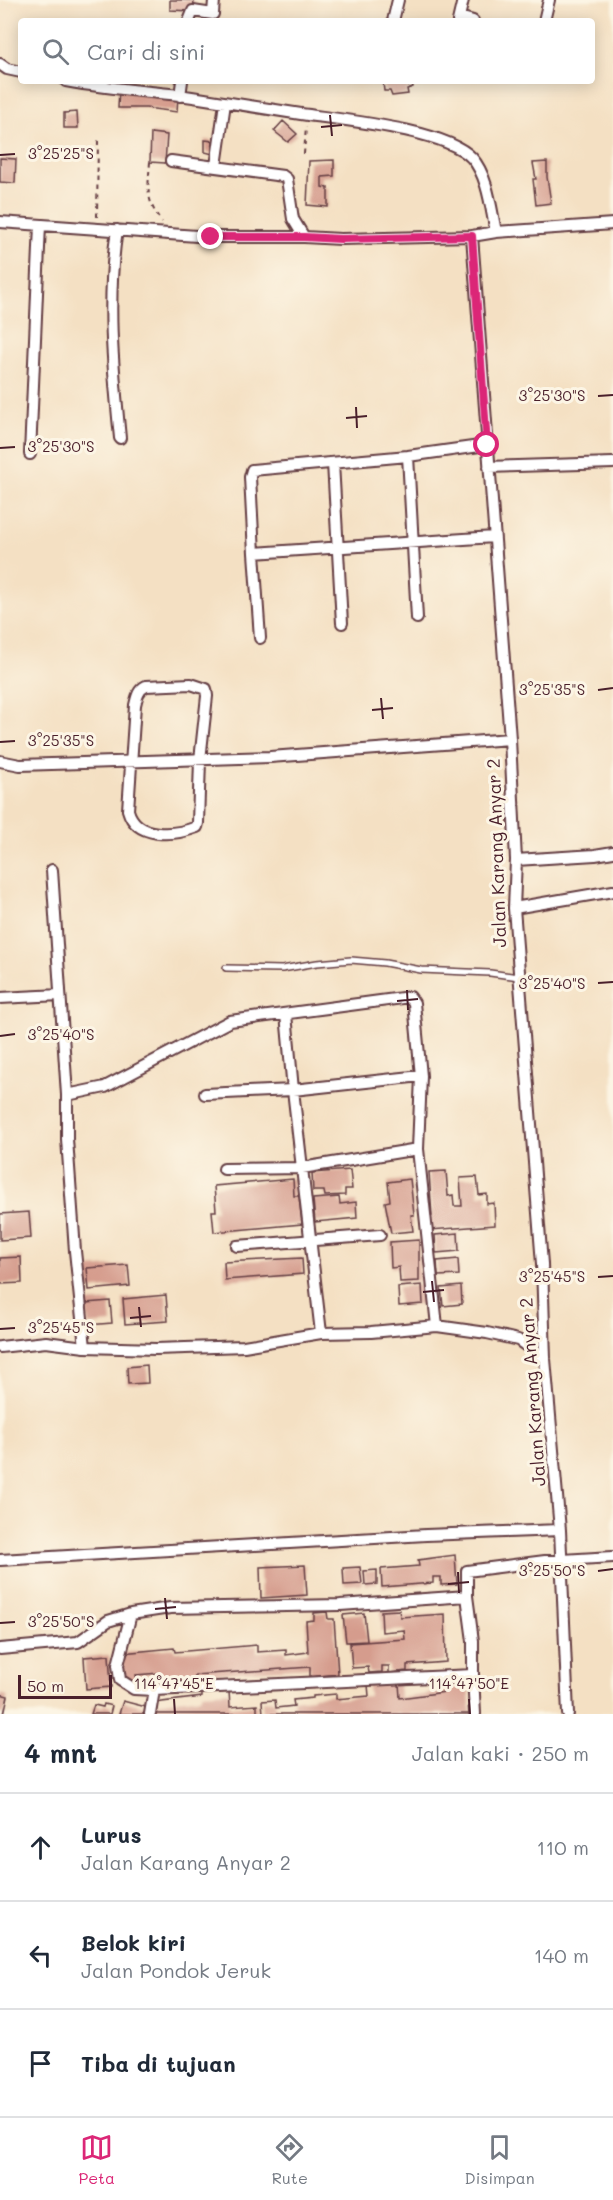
<!DOCTYPE html>
<html lang="id">
<head>
<meta charset="utf-8">
<style>
  body { margin:0; font-family:Mali,sans-serif; background:#f2f2f3; color:#1f2937 }
  .scale { position:absolute; left:18px; bottom:15px; width:94px; box-sizing:border-box; padding-left:6px; border:3px solid #4a1f2b; border-top:0; font-size:16px; line-height:21px; white-space:nowrap; color:#4a1f2b; -webkit-text-stroke:4px #fcf5e5; paint-order:stroke }
  .stop { position:absolute; width:18px; height:18px; margin:-14px; border:4px solid #db2777; border-radius:50%; background:#fff }
  .stop.end { background:#db2777; border-color:#fff; box-shadow:0 2px 6px #0008 }
  .list { margin:0; padding:0; list-style:none }
  h2 { display:flex; justify-content:space-between; align-items:center; height:78px; margin:0; padding:0 24px; font-size:26px }
  h2 small { font-size:20px; font-weight:400; color:#747a83 }
  .list li { display:grid; grid-template-columns:39px 1fr auto; gap:18px; align-items:center; box-sizing:border-box; height:108px; padding:0 24px; border-top:2px solid #e0e1e3 }
  .list b { display:block; font-size:22px; white-space:nowrap }
  .list p { margin:0; font-size:20px; white-space:nowrap; color:#747a83 }
  .list em { font-size:20px; font-style:normal; color:#747a83 }
  .icon { flex:none; width:33px; height:33px; fill:none; stroke:currentColor; stroke-width:2; stroke-linecap:round; stroke-linejoin:round }
  .map { position:relative; flex:none; width:613px; height:1714px; overflow:hidden }
  .search { position:absolute; background:#fff; box-shadow:0 3px 15px #0003; left:18px; right:18px; top:18px; height:66px; display:flex; align-items:center; gap:15px; box-sizing:border-box; padding:0 21px; border-radius:6px; color:#747a83; font-size:22px }
  .sheet { height:402px; background:#fff }
  nav { display:flex; justify-content:space-around; align-items:center; box-sizing:border-box; height:84px; border-top:2px solid #e0e1e3; background:#fff; font-size:16px; color:#747a83 }
  nav a { display:grid; justify-items:center; gap:3px }
  nav .on { color:#db2777 }
  .map>svg:first-child { display:block }
</style>
</head>
<body>
<div class="map">
<svg width="613" height="1714" viewBox="0 0 613 1714">
  <rect width="100%" height="100%" fill="#fcf5e5"/>
  <filter id="ink" filterUnits="userSpaceOnUse"><feTurbulence type="fractalNoise" baseFrequency=".0167" numOctaves="2"/><feDisplacementMap in="SourceGraphic" scale="12" xChannelSelector="R" yChannelSelector="G"/><feConvolveMatrix kernelMatrix="1 2 1 2 8 2 1 2 1" color-interpolation-filters="sRGB"/></filter>
  <filter id="wash" filterUnits="userSpaceOnUse"><feTurbulence type="fractalNoise" baseFrequency=".008" numOctaves="4" result="noise"/><feDisplacementMap in="SourceGraphic" scale="24" xChannelSelector="R" yChannelSelector="G"/><feGaussianBlur stdDeviation="1.35" result="paint"/><feColorMatrix in="noise" values="0 0 0 0 0 0 0 0 0 0 0 0 0 0 0 0 0 1.4 0 .05"/><feComposite in="paint" operator="in"/></filter>
  <g filter="url(#wash)">
    <rect width="100%" height="100%" fill="#f4e0c3"/>
    <g id="blocks">
      <path fill="#d59c8d" d="M170 0H194L193 11 170 10Z
        M412 81 413 87 407 89 408 94 392 96 390 91H384L383 83Z
        M119 89 178 95 177 112 146 108H118Z
        M77 112 78 128H64V113Z
        M283 121 297 134 288 142 274 131Z
        M151 133 167 135 165 163 150 162Z
        M205 140 213 141V154L205 152Z
        M0 158 16 159 15 183 0 182Z
        M334 160V176L322 177V187L328 188V207L307 205 309 161Z
        M547 162V177L551 203 536 205 533 179H536L533 163Z
        M350 1170 352 1189H345V1195L325 1196 324 1191H313L312 1173Z
        M446 1171 448 1196 453 1195 454 1206H462L460 1178 477 1177 479 1195 487 1194V1204L494 1203 495 1225 430 1230 429 1216H432L429 1172Z
        M293 1179 294 1196H299L302 1224 214 1232 212 1211H216L214 1186Z
        M410 1179 414 1215H411L413 1231 391 1233 385 1202 390 1201 388 1182Z
        M339 1197 340 1204 356 1202 357 1218 315 1222 313 1199Z
        M29 1212 31 1238 0 1240V1214Z
        M458 1233 459 1251 436 1253 435 1235Z
        M419 1240V1281L400 1282 399 1267 391 1268 390 1242Z
        M21 1257 22 1283 0 1284V1258Z
        M302 1258 303 1274 225 1280 224 1262Z
        M458 1259 459 1275 438 1276 437 1261Z
        M128 1265 130 1286 89 1290 87 1268Z
        M422 1285 423 1304 399 1306 398 1287Z
        M461 1286 462 1304 443 1306 441 1288Z
        M166 1295 168 1321 125 1324 123 1299Z
        M110 1301 112 1323 88 1325 86 1303Z
        M147 1365 148 1383 128 1384 127 1367Z
        M455 1555 457 1584 441 1585V1577H433V1583L382 1587 381 1569 419 1566 418 1560Z
        M305 1565 307 1595 261 1598 260 1567Z
        M360 1567 362 1584 344 1585 343 1568Z
        M377 1570V1584L365 1585 364 1571Z
        M399 1610 400 1617 445 1614 446 1662 407 1665V1671L389 1673V1666H382V1672L369 1673 368 1667 352 1668 350 1643 405 1639 404 1630 382 1632 381 1611Z
        M327 1612 328 1619H334L338 1674 310 1677V1667L195 1675V1681L177 1682V1677L160 1678 159 1673 136 1675 137 1681 124 1682 122 1653 174 1648 175 1652 257 1645V1652L286 1650V1655L308 1652 306 1621 314 1620V1613Z
        M364 1613 367 1641 346 1642 343 1615Z
        M109 1655 111 1687 86 1689 84 1657Z
        M399 1683 400 1698 445 1692V1685L468 1683 471 1714H263L262 1701 275 1700 276 1708 294 1706 293 1700 313 1698V1696L336 1694V1699L369 1696 368 1685Z
        M229 1691 230 1707 257 1705V1714H155L154 1703 202 1697V1693Z
        M0 1694 8 1696 4 1714H0Z
        M123 1701 146 1707 144 1714H119Z
        M104 1704 112 1706 110 1714H91L94 1705 103 1707Z"/>
    </g>
  </g>
  <g filter="url(#ink)">
    <use href="#blocks" fill-opacity="0" stroke="#643c42" stroke-width="1.5"/>
    <g fill="none" stroke-linecap="round" stroke-linejoin="round">
      <g stroke="#643c42" stroke-width="8">
        <path id="service" d="M226 968 282 969 317 963 351 960 385 963 421 970 490 973 519 977"/>
      </g>
      <g stroke="#643c42" stroke-width="14">
        <path id="minor" d="M459 17 473 21
          M189 21 193 11 213 14 214 0
          M393 21 398 0
          M458 21 463 0
          M544 21 549 0
          M0 64 7 69 21 72
          M66 81C104 88 141 91 179 95 220 101 261 108 301 114 342 120 445 129 472 158 488 176 491 209 496 232
          M180 96 182 81
          M171 161 283 176 287 179 293 219 304 237
          M216 166 225 103
          M0 222 211 237H304L341 239 472 236 496 232 613 224
          M117 230C106 299 113 368 120 438
          M472 236 510 739 516 860 514 908 542 1264 545 1359 560 1530 568 1714
          M487 445 408 456 252 470 250 477 254 553 494 537
          M30 454 40 225
          M408 456 417 618
          M333 463 342 623
          M489 467 613 463
          M254 553 260 638
          M191 684 206 689 207 696 200 760 198 823 197 827C173 836 136 839 128 810L135 705C137 697 138 690 146 686Z
          M0 761 20 765 270 757 510 739
          M516 860 595 855 613 852
          M52 870 67 1095V1139L75 1251 85 1347
          M514 908 613 891
          M0 998 60 995
          M286 1014 293 1090 321 1333
          M205 1094 293 1090 421 1076
          M67 1095 105 1087 230 1021 410 997 414 1003 421 1076 418 1149 437 1326
          M224 1169 302 1168 418 1149
          M237 1246 380 1235
          M0 1347 46 1342 85 1347 156 1349 244 1346 321 1333 371 1332 437 1326 487 1333 518 1340 545 1359
          M0 1560 426 1535 560 1530
          M467 1596V1571L545 1561 613 1557
          M131 1614 118 1665 120 1680 134 1689 154 1690
          M0 1649 78 1642 108 1621 131 1614 170 1608 340 1605 467 1596 473 1641V1675
          M150 1714 154 1690 473 1675 475 1714"/>
      </g>
      <path stroke="#643c42" stroke-width="2" stroke-dasharray="4.5 4.5" stroke-linecap="butt" d="M304 154 306 127
        M150 162C148 188 145 200 162 222
        M97 217 98 139"/>
      <use href="#service" stroke="#fff" stroke-width="5"/>
      <use href="#minor" stroke="#fff" stroke-width="10"/>
    </g>
  </g>
  <g fill="none" stroke-linecap="round" stroke-linejoin="round" filter="url(#ink)">
    <path stroke="#db2777" stroke-width="8" d="M211 237H304L341 239 472 236 487 445"/>
  </g>
  <path fill="none" stroke="#4a1f2b" stroke-width="2" d="M330 115 332 136M321 127 342 125M0 155 15 154M598 396 613 395M356 407 357 428M346 418 367 416M0 448 15 447M598 690 613 688M381 698 383 719M372 710 393 708M0 742 15 741M598 983 613 982M407 990 408 1010M397 1001 418 999M0 1036 15 1034M598 1277 613 1276M432 1281 434 1302M423 1292 444 1290M139 1307 141 1327M130 1318 151 1316M0 1329 15 1328M598 1571 613 1569M458 1572 459 1593M448 1584 469 1582M165 1598 167 1619M155 1609 176 1607M0 1623 15 1622M174 1699 175 1714M469 1699 470 1714"/>
  <g text-anchor="middle" stroke-width="6" stroke-linejoin="round" paint-order="stroke">
    <g font-size="18" fill="#4a1f2b" stroke="#fcf5e5">
      <text transform="translate(497 853) rotate(-92)" y="6">Jalan Karang Anyar 2</text>
      <text transform="translate(533 1392) rotate(-94)" y="6">Jalan Karang Anyar 2</text>
    </g>
  </g>
  <g font-size="15" text-anchor="middle" fill="#4a1f2b" stroke="#fcf5e5" stroke-width="6" stroke-linejoin="round" paint-order="stroke">
    <text x="61" y="159">3°25'25"S</text>
    <text x="552" y="401">3°25'30"S</text>
    <text x="61" y="452">3°25'30"S</text>
    <text x="552" y="695">3°25'35"S</text>
    <text x="61" y="746">3°25'35"S</text>
    <text x="552" y="989">3°25'40"S</text>
    <text x="61" y="1040">3°25'40"S</text>
    <text x="552" y="1282">3°25'45"S</text>
    <text x="61" y="1333">3°25'45"S</text>
    <text x="552" y="1576">3°25'50"S</text>
    <text x="61" y="1627">3°25'50"S</text>
    <text x="174" y="1689">114°47'45"E</text>
    <text x="469" y="1689">114°47'50"E</text>
  </g>
</svg>
<div class="scale">50 m</div>
<div class="stop" style="left:487px;top:445px"></div>
<div class="stop end" style="left:211px;top:237px"></div>
<div class="search"><svg class="icon" aria-label="search" viewBox="0 0 24 24"><circle cx="10" cy="10" r="6"/><path d="M15 15l6 6"/></svg>Cari di sini</div>
</div>
<section class="sheet">
<h2>4 mnt<small>Jalan kaki · 250 m</small></h2>
<ul class="list">
<li><svg class="icon" aria-label="ahead" viewBox="0 0 24 24"><path d="M12 20V5M6 11l6-6 6 6"/></svg><div><b>Lurus</b><p>Jalan Karang Anyar 2</p></div><em>110 m</em></li>
<li><svg class="icon" aria-label="left" viewBox="0 0 24 24"><path d="M17 20v-9H6M10 6l-5 5 5 5"/></svg><div><b>Belok kiri</b><p>Jalan Pondok Jeruk</p></div><em>140 m</em></li>
<li><svg class="icon" aria-label="arrive" viewBox="0 0 24 24"><path d="M6 21V4h12l-3 4 3 4H6"/></svg><div><b>Tiba di tujuan</b></div></li>
</ul>
</section>
<nav>
<a class="on"><svg class="icon" aria-label="map" viewBox="0 0 24 24"><path d="M3 6l6-2 6 2 6-2v14l-6 2-6-2-6 2zM9 4v14M15 6v14"/></svg>Peta</a>
<a><svg class="icon" aria-label="directions" viewBox="0 0 24 24"><path d="M12 3l9 9-9 9-9-9zM9 14v-3h6M13 9l2 2-2 2"/></svg>Rute</a>
<a><svg class="icon" aria-label="saved" viewBox="0 0 24 24"><path d="M7 4h10v16l-5-4-5 4z"/></svg>Disimpan</a>
</nav>
</body>
</html>
